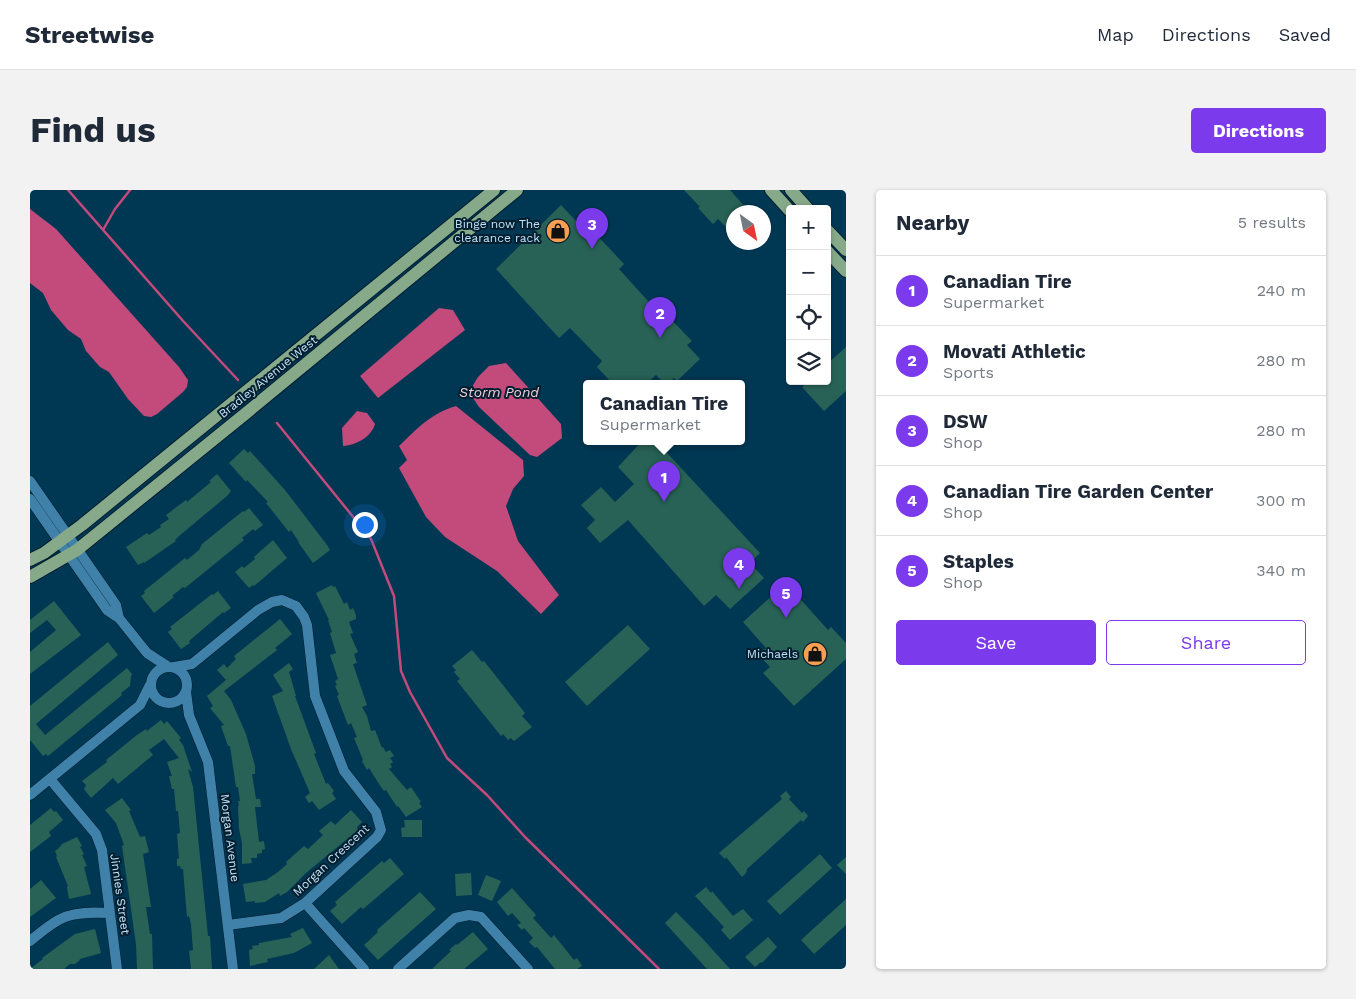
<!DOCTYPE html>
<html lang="en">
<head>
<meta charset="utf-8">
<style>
  body { margin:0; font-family:"Work Sans",sans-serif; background:#f2f2f3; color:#1f2937 }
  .controls { position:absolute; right:15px; top:15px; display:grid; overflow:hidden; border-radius:5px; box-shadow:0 1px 4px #0004 }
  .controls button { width:45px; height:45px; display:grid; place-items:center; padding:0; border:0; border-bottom:1px solid #e0e1e3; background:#fff; color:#1f2937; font:25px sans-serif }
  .compass { position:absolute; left:696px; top:15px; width:45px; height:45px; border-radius:50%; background:#fff; box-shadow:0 1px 4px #0004; rotate:147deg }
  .you { position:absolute; left:334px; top:334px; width:18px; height:18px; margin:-12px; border:4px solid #fff; border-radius:50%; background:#1a73e8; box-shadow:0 0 0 8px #1a73e833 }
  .badge { display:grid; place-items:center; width:32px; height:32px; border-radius:50%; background:#7c3aed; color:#fff; font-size:16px; font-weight:700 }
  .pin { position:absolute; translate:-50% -41px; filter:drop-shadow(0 1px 2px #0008) }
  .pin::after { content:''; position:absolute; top:26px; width:18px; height:15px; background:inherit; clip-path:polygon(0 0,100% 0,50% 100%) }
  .popup { position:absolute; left:553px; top:190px; width:162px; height:65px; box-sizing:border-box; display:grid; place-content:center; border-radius:5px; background:#fff; filter:drop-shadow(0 1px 4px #0005); font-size:16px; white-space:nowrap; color:#747a83 }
  .popup b { font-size:19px; color:#1f2937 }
  .popup::after { content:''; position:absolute; left:50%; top:100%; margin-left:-10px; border:10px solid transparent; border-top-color:#fff }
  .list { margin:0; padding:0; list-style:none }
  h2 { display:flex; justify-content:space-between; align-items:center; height:65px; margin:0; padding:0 20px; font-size:21px }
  h2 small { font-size:16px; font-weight:400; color:#747a83 }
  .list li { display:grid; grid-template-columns:32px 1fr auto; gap:15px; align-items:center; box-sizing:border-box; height:70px; padding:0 20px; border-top:1px solid #e0e1e3 }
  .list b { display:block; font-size:19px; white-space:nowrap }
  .list p { margin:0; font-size:16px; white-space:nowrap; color:#747a83 }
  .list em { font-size:16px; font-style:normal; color:#747a83 }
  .actions { display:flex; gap:10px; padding:15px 20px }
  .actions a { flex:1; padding:11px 0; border:1px solid #7c3aed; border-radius:5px; text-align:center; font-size:18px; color:#7c3aed }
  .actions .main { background:#7c3aed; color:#fff }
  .icon { flex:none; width:28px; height:28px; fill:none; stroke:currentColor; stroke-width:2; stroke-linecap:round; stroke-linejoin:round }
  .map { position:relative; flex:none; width:816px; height:779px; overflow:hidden; border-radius:5px }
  header { display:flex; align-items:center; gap:30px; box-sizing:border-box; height:70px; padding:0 25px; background:#fff; border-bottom:1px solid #e0e1e3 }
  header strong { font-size:24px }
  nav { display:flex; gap:28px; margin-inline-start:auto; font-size:18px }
  .intro { display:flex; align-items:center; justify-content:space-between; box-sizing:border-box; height:120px; padding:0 30px }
  h1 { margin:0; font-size:35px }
  .button { padding:12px 22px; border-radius:5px; background:#7c3aed; color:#fff; font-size:18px; font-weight:700 }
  main { display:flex; gap:30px; padding:0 30px }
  aside { flex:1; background:#fff; border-radius:5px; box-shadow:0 1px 4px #0004 }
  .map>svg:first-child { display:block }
</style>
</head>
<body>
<header>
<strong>Streetwise</strong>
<nav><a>Map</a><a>Directions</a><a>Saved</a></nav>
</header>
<div class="intro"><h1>Find us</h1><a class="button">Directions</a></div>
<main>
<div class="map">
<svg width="816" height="779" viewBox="0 0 816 779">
  <rect width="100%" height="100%" fill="#003854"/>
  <path fill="#c24b7c" d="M0 19 26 39 149 177 158 190 157 197 153 202 127 224 121 227 114 226 98 209 79 182 70 177 56 161 51 149 38 140 21 120 13 103 0 93Z
    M409 118 423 120 435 140 348 208 330 186Z
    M476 173 531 234 532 248 507 267 500 265 449 217 439 202 448 187 459 176Z
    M426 216 493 270 494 286 483 299 476 316 488 351 529 405 511 424 467 381 415 347 396 327 369 278 377 270 369 256C388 238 400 224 426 216Z
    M327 221 337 223 345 234C341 247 327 255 313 256L312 238Z"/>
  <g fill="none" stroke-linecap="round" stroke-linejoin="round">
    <path stroke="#c24b7c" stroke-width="2.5" d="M38 0 154 132 208 190
      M73 40 85 19 100 0
      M247 233 341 349 364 406 371 481 380 502 417 568 457 605 495 647 629 779"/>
  </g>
  <path fill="#286256" d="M654 0H700L716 18 711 22H704V34L698 39 688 29 683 34 668 18 670 17Z
    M531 15 560 46 564 42 594 74 589 79 627 121 630 118 662 151 657 155 670 169 647 191 644 188 639 193H634L626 185 617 193H582L567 177 572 171 540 138 529 148 466 79Z
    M816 157V201L794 221 772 197 779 191H797V174Z
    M612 251H626L730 363 720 373 734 388 700 419 686 405 674 416 598 330 570 353 557 338 565 330 551 315 571 297 585 312 604 294 588 277Z
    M214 259 218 263 220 261 255 300 297 355 300 360 283 373 268 352H269L261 340 259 342 236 313 238 312 217 290 216 292 199 273Z
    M187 284 201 301 197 306 149 346 145 350 146 351 114 373V372L108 375 96 357 117 343 119 345 131 337 130 335 139 329 136 325 156 310 157 312 181 292 179 291Z
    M219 318 233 335 225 341 223 339 212 348 214 350 155 398 153 397 142 406 144 407 124 423 111 406 115 403 114 401 155 368 157 370 169 360 172 354 213 321 214 322Z
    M243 350 257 368 224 396 223 395 219 398 205 382 212 376 214 378 225 369 224 367Z
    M756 393 798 440 801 437 816 453V469L764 516 733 483 740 477 729 465 736 458 713 432Z
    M302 395 303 397 305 396 314 414 317 412 320 420 323 418 326 425V429L319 432 323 443 320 444 328 462 324 464 327 473 323 474 337 515 332 517 337 526 341 541 345 540 352 558 353 557 356 562 360 560 364 566 360 568 363 572 360 574 362 577 359 579 377 600 381 597 391 612 389 613 392 617 376 627 368 616 367 617 356 600 354 601 349 594 339 578 337 580 332 571 333 570 324 548 327 547 321 533 318 535 307 506 309 505 305 496 307 495 305 491 308 489 300 465 306 463 300 443 302 442 298 430H299L286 403Z
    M188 401 201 418 194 423 193 422 159 451 160 453 151 459 138 442 142 439 140 437 182 404 183 405Z
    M24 411 51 445 0 484V462L26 440 17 430 0 443V430Z
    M250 429 262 444 245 458 247 460 194 501 201 510 216 544 225 576V584H222L226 609H230L231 617H225L229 652 234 651 235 659 232 660V663L227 664V668H221L222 673 212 674V653L209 639 208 616H209L208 611H210L208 597H206L200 556H198L191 536 194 535 180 518 183 516 177 506 196 490 187 480 194 474 197 478 206 469 204 466Z
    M598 435 620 459 557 516 535 492Z
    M78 452 88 465 6 534 15 545 97 478 102 484 101 486 100 496 91 503 92 505 18 566 16 564 13 566 0 550V516Z
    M442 460 452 472 454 471 495 523 492 526 502 537 484 551 481 548 478 550 473 544 471 546 427 491 430 489 424 482 426 480 422 476Z
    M259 473 263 479 259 482 266 506H265L286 563 284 564 296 594 298 593 304 601 302 603 306 609 289 620 282 611 279 613 275 607 280 603 261 559 242 506 253 501 243 485Z
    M131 530 134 534 137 531 151 548 149 550 153 555 162 582 158 579 163 597 178 746H180L182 779H161L159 761 163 760 161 734 159 726 157 727 153 679H151L150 676H147V669L149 668 147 644 150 643 148 621H146L144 599H142L139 586H142L137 572 149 568 134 549 119 560 123 565 88 594 83 588 61 608 54 599 56 595 52 591 77 572 76 570 107 545 116 539 117 541Z
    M756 601 761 607 759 609 772 623 774 621 778 626 773 632 771 630 717 679 716 683 712 687 696 667 695 669 689 663 752 609 750 606Z
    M92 608 101 620 99 621 110 647 115 646 119 662 113 664 121 717H116L120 744H122L123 779H107L106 754 92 656 94 655 86 633 75 620Z
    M21 618 24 622 26 621 33 630 19 642 21 646 0 662V635Z
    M321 620 332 632 327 637 328 640 276 683 257 702 250 706 249 703 235 712 225 713V711L216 712 213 694 236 690 248 682 257 674 256 672 274 656 278 659 293 645 289 641 301 631 305 635Z
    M374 630H392V647H372L371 638 375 637Z
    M47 647 52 656 50 657 54 664 52 665 57 676 54 677 61 704 39 709 37 697 38 696 26 667 27 666 25 661 29 658 32 654Z
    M790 664 802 678 750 725 737 711Z
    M816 667V684L807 675Z
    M360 668 374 684 346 708 333 719 331 717 312 734 300 721 307 715 305 712 352 671 354 673Z
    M441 683 442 705 426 706 425 684Z
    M456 685 471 691 462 711 448 705Z
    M11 690 26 708 0 727V699Z
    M676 697 681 703 682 701 703 726 713 719 723 730 700 750 691 740 694 737 665 706Z
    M482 698 506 725 503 728 521 748 524 745 544 770 547 768 552 776 547 779H525L507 757 505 758 499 752 503 748 494 738 492 740 487 735 491 733 482 723 478 726 467 712Z
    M390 702 406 719 348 770 334 755 348 742 347 740Z
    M816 709V735L784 764 771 750Z
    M646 722 672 748 700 779H677L635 733Z
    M273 738 282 753 264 763 237 769 238 772 220 776 219 760 223 759 222 756 229 755V753L262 747 260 744Z
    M65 739 71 763 50 769 49 771 45 774H40L34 779H0L13 769 12 768 45 744Z
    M443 742 458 759 434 779H402L421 761 419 760 426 754 427 755Z
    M738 747 747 757 732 773 731 772 725 777 715 767Z
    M299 765 309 779H284Z"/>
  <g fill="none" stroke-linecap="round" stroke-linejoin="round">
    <g stroke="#001e31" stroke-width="11">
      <path id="minor" d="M0 291 86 415 89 428
        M0 309 77 420 89 428 117 463 137 476
        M121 495a18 18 0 1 1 36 0a18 18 0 1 1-36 0Z
        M144 477 162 474 228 420 242 412 252 410 266 416 274 427 277 435 285 506 314 581 346 622 351 640 347 647 275 713 251 728 198 735
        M156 502 159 525 178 572 203 779
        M20 589 66 644 72 660 87 779
        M0 605 110 515 120 495
        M275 713 334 779
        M0 751C32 725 38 721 80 723
        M368 779 425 728 439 725 451 727 498 779"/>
    </g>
    <g stroke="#001e31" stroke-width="14">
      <path id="major" d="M741 0 760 21
        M761 0 778 19
        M797 40 816 60
        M797 61 816 81
        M0 370 14 363 52 335 464 0
        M0 387 47 360 215 224 487 0"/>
    </g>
    <use href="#minor" stroke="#4081a9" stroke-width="10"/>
    <use href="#major" stroke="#86a989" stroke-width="12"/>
  </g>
  <defs>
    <g id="shop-disc" transform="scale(1.25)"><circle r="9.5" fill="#fb9e51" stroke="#031e2e"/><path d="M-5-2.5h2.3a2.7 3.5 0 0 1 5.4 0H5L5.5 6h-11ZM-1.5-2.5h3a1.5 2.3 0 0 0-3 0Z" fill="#111"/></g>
  </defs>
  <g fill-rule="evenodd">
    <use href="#shop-disc" x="528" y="41"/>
    <use href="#shop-disc" x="785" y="464"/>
  </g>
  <g text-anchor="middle" stroke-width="4" stroke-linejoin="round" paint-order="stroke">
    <g font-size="12" fill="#c3e2f8" stroke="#031e2e" text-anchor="end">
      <text x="510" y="38">Binge now The<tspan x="510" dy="14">clearance rack</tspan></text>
      <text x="768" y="468">Michaels</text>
    </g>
    <g font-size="12" fill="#c3e2f8" stroke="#031e2e">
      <text transform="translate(238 187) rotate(-39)" y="4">Bradley Avenue West</text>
      <text transform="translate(200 648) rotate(83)" y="4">Morgan Avenue</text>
      <text transform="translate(301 670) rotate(-43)" y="4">Morgan Crescent</text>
      <text transform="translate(90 704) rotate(82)" y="4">Jinnies Street</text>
    </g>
    <g font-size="14" font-style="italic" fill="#f1d1db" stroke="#031e2e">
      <text x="469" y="207">Storm Pond</text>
    </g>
  </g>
</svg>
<div class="controls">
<button>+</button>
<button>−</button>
<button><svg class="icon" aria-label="locate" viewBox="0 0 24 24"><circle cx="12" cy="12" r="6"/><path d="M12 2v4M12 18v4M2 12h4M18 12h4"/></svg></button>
<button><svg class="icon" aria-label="layers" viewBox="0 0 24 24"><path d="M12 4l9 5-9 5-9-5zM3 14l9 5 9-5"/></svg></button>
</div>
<svg class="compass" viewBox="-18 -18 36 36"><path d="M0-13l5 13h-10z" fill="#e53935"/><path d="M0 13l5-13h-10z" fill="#747a83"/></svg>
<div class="you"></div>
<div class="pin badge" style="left:634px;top:312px">1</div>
<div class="popup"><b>Canadian Tire</b>Supermarket</div>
<div class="pin badge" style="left:630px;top:148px">2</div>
<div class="pin badge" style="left:562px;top:59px">3</div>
<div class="pin badge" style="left:709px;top:399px">4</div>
<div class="pin badge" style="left:756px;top:428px">5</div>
</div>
<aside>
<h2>Nearby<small>5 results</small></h2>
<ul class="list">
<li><span class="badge">1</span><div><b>Canadian Tire</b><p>Supermarket</p></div><em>240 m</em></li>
<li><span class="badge">2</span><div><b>Movati Athletic</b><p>Sports</p></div><em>280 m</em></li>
<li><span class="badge">3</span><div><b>DSW</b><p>Shop</p></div><em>280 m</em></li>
<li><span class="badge">4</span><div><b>Canadian Tire Garden Center</b><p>Shop</p></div><em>300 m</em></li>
<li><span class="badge">5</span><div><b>Staples</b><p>Shop</p></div><em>340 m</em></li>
</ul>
<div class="actions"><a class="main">Save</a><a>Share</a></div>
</aside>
</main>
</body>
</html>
